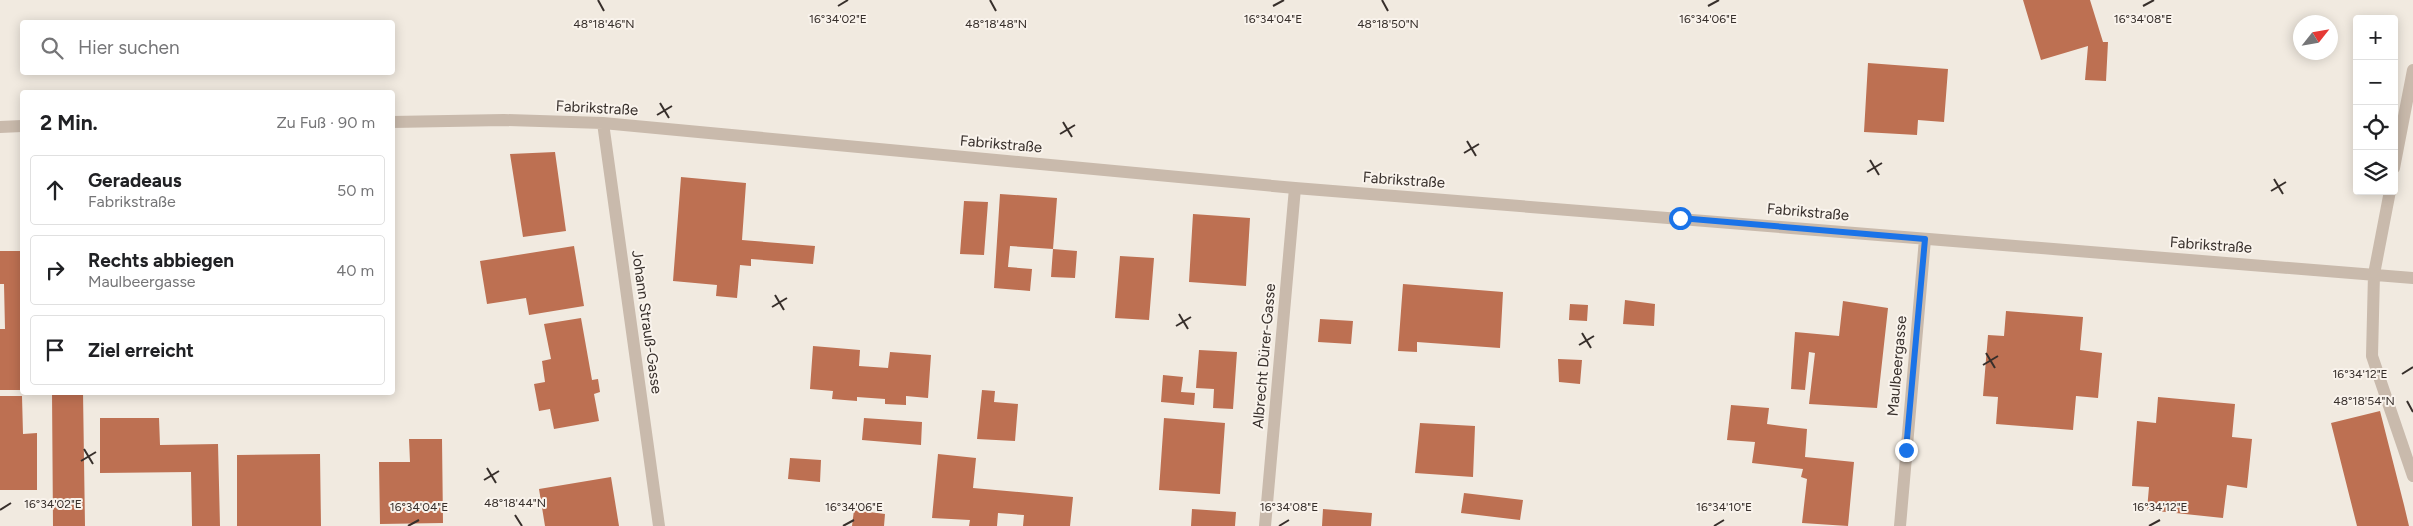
<!DOCTYPE html>
<html lang="de">
<head>
<meta charset="utf-8">
<style>
  body { margin:0; font-family:Figtree,sans-serif; background:#f2f2f2; color:#202124 }
  .controls { position:absolute; right:15px; top:15px; display:grid; overflow:hidden; border-radius:5px; box-shadow:0 2px 12px #0003 }
  .controls button { width:45px; height:45px; display:grid; place-items:center; padding:0; border:0; border-bottom:1px solid #e0e0e0; background:#fff; color:#202124; font:25px sans-serif }
  .compass { position:absolute; left:2293px; top:15px; width:45px; height:45px; border-radius:50%; background:#fff; box-shadow:0 2px 12px #0003; rotate:59deg }
  .stop { position:absolute; width:15px; height:15px; margin:-11px; border:4px solid #1a73e8; border-radius:50%; background:#fff }
  .stop.end { background:#1a73e8; border-color:#fff; box-shadow:0 1px 5px #0008 }
  .list { margin:0; padding:0; list-style:none }
  h2 { display:flex; justify-content:space-between; align-items:center; height:65px; margin:0; padding:0 20px; font-size:21px }
  h2 small { font-size:16px; font-weight:400; color:#757577 }
  .list li { display:grid; grid-template-columns:32px 1fr auto; gap:15px; align-items:center; box-sizing:border-box; height:70px; margin:0 10px 10px; padding:0 10px; border:1px solid #e0e0e0; border-radius:5px }
  .list b { display:block; font-size:19px; white-space:nowrap }
  .list p { margin:0; font-size:16px; white-space:nowrap; color:#757577 }
  .list em { font-size:16px; font-style:normal; color:#757577 }
  .icon { flex:none; width:28px; height:28px; fill:none; stroke:currentColor; stroke-width:2; stroke-linecap:round; stroke-linejoin:round }
  .map { position:relative; flex:none; width:2413px; height:526px; overflow:hidden }
  .search { position:absolute; background:#fff; box-shadow:0 2px 12px #0003; left:20px; top:20px; width:375px; height:55px; display:flex; align-items:center; gap:12px; box-sizing:border-box; padding:0 18px; border-radius:5px; color:#757577; font-size:19px }
  .panel { position:absolute; background:#fff; box-shadow:0 2px 12px #0003; left:20px; top:90px; width:375px; height:305px; border-radius:5px }
  .map>svg:first-child { display:block }
</style>
</head>
<body>
<div class="map">
<svg width="2413" height="526" viewBox="0 0 2413 526">
  <rect width="100%" height="100%" fill="#f1eae0"/>
  <path fill="#bd7052" d="M2023 0H2090L2103 42H2108L2106 81 2085 80 2088 46 2041 60Z
    M1868 63 1948 69 1944 122 1918 120 1917 135 1864 132Z
    M555 152 566 231 523 237 510 154Z
    M681 177 746 183 742 240 815 246 813 264 751 259V266L740 265 737 298 716 296 717 285 673 281Z
    M1000 194 1057 198 1053 249 1010 246 1008 267 1032 269 1030 291 994 288Z
    M964 201 988 202 984 255 960 254Z
    M1193 214 1250 218 1246 286 1189 282Z
    M574 246 584 306 529 315 526 298 487 304 480 261Z
    M1053 249 1077 251 1075 278 1051 277Z
    M0 251H22V390H0V329H5L4 284H0Z
    M1120 256 1154 258 1149 320 1115 318Z
    M1403 284 1503 292 1500 348 1417 342V352L1398 351Z
    M1625 300 1655 304 1654 326 1623 324Z
    M1843 301 1888 308 1877 408 1809 404 1815 353 1809 352 1805 390 1791 389 1795 332 1839 336Z
    M1570 304 1588 305 1587 321 1569 320Z
    M2006 311 2083 317 2080 350 2102 353 2098 398 2076 396 2073 430 1996 424 1998 397 1983 396 1988 335 2004 336Z
    M581 318 592 380 598 379 600 392 594 394 599 421 554 429 550 409 539 411 534 384 545 382 542 361 551 359 544 324Z
    M1320 319 1353 321 1351 344 1318 342Z
    M813 346 860 350 859 366 888 368 890 352 931 355 928 398 906 396V405L885 404V399L857 397V401L832 399 833 391 810 389Z
    M1199 350 1237 352 1233 409 1213 408 1214 389 1196 388Z
    M1558 359 1582 360 1580 384 1559 382Z
    M1163 375 1183 377 1181 392 1195 393 1194 405 1161 402Z
    M982 390 995 391 994 402 1018 404 1015 441 977 439Z
    M52 392H83L85 526H53Z
    M0 396H22L23 434 37 433V490H0Z
    M2158 397 2235 404 2232 437 2252 439 2247 488 2227 485 2223 518 2147 510 2149 487 2132 486 2137 421 2156 423Z
    M1731 405 1769 408 1767 424 1807 429 1805 457 1854 462 1848 526 1802 523 1807 479 1801 477 1803 469 1752 463 1755 442 1727 440Z
    M2380 411 2404 505 2409 526H2357L2331 423Z
    M100 418H159L160 445 218 444 220 526H192L191 472 100 473Z
    M864 418 922 422 921 445 862 440Z
    M1164 418 1225 423 1220 494 1159 490Z
    M1420 423 1475 426 1473 477 1415 473Z
    M409 439H442L443 523 380 524 379 462H410Z
    M320 454 321 526H237V455Z
    M938 454 976 458 973 488 1073 497 1070 526H1023L1024 515 998 513 997 526H969L970 520 932 518Z
    M790 458 821 460 820 482 788 479Z
    M611 477 619 526H545L539 489Z
    M1464 493 1523 500 1520 520 1461 513Z
    M1192 509 1236 512 1235 526H1191Z
    M1323 509 1372 513 1371 526H1322Z
    M854 510 885 514 884 526H852Z"/>
  <g fill="none" stroke-linecap="round" stroke-linejoin="round">
    <path stroke="#c9baac" stroke-width="12" d="M392 122 504 120 603 123 1295 188 2413 278
      M603 123 659 526
      M0 127 22 126
      M2394 168 2413 70
      M2390 191 2374 274 2372 356 2413 476
      M1265 526 1295 188
      M1900 526 1925 239"/>
  </g>
  <g fill="none" stroke-linecap="round" stroke-linejoin="round">
    <path stroke="#1a73e8" stroke-width="6" d="M1680 218 1925 239 1906 450"/>
  </g>
  <path fill="none" stroke="#372f2b" stroke-width="2" d="M598 0 604 11M990 0 996 11M1382 0 1388 11M838 6 848 0M1273 6 1284 0M1708 6 1719 0M2143 6 2154 0M660 103 669 118M657 115 672 106M1063 122 1072 137M1060 134 1075 125M1467 141 1476 156M1464 153 1479 144M1870 160 1879 175M1867 172 1882 163M2274 179 2283 194M2271 191 2286 182M775 295 784 310M772 307 787 298M1179 314 1188 329M1176 326 1191 317M1582 333 1591 348M1579 345 1594 336M1986 353 1995 368M1983 365 1998 356M2402 374 2413 367M2407 401 2413 412M84 449 93 464M81 461 96 452M487 468 496 483M484 480 499 471M0 510 11 503M515 515 522 526M408 526 419 520M843 526 854 520M1279 526 1289 520M1714 526 1724 520M2149 526 2160 520"/>
  <g text-anchor="middle" stroke-width="4" stroke-linejoin="round" paint-order="stroke">
    <g font-size="15" fill="#372f2b" stroke="#f9f3ec">
      <text transform="translate(597 108) rotate(3)" y="5">Fabrikstraße</text>
      <text transform="translate(1001 144) rotate(5)" y="5">Fabrikstraße</text>
      <text transform="translate(1404 180) rotate(4)" y="5">Fabrikstraße</text>
      <text transform="translate(1808 212) rotate(5)" y="5">Fabrikstraße</text>
      <text transform="translate(2211 245) rotate(4)" y="5">Fabrikstraße</text>
      <text transform="translate(647 322) rotate(82)" y="5">Johann Strauß-Gasse</text>
      <text transform="translate(1264 356) rotate(-85)" y="5">Albrecht Dürer-Gasse</text>
      <text transform="translate(1897 366) rotate(-85)" y="5">Maulbeergasse</text>
    </g>
  </g>
  <g font-size="12" text-anchor="middle" fill="#372f2b" stroke="#f9f3ec" stroke-width="4" stroke-linejoin="round" paint-order="stroke">
    <text x="838" y="23">16°34'02"E</text>
    <text x="1273" y="23">16°34'04"E</text>
    <text x="1708" y="23">16°34'06"E</text>
    <text x="2143" y="23">16°34'08"E</text>
    <text x="1388" y="28">48°18'50"N</text>
    <text x="604" y="28">48°18'46"N</text>
    <text x="996" y="28">48°18'48"N</text>
    <text x="2360" y="378">16°34'12"E</text>
    <text x="2364" y="405">48°18'54"N</text>
    <text x="515" y="507">48°18'44"N</text>
    <text x="53" y="508">16°34'02"E</text>
    <text x="419" y="511">16°34'04"E</text>
    <text x="854" y="511">16°34'06"E</text>
    <text x="1289" y="511">16°34'08"E</text>
    <text x="1724" y="511">16°34'10"E</text>
    <text x="2160" y="511">16°34'12"E</text>
  </g>
</svg>
<div class="controls">
<button>+</button>
<button>−</button>
<button><svg class="icon" aria-label="locate" viewBox="0 0 24 24"><circle cx="12" cy="12" r="6"/><path d="M12 2v4M12 18v4M2 12h4M18 12h4"/></svg></button>
<button><svg class="icon" aria-label="layers" viewBox="0 0 24 24"><path d="M12 4l9 5-9 5-9-5zM3 14l9 5 9-5"/></svg></button>
</div>
<svg class="compass" viewBox="-18 -18 36 36"><path d="M0-13l5 13h-10z" fill="#e53935"/><path d="M0 13l5-13h-10z" fill="#757577"/></svg>
<div class="stop" style="left:1680px;top:218px"></div>
<div class="stop end" style="left:1906px;top:450px"></div>
<div class="search"><svg class="icon" aria-label="search" viewBox="0 0 24 24"><circle cx="10" cy="10" r="6"/><path d="M15 15l6 6"/></svg>Hier suchen</div>
<section class="panel">
<h2>2 Min.<small>Zu Fuß · 90 m</small></h2>
<ul class="list">
<li><svg class="icon" aria-label="ahead" viewBox="0 0 24 24"><path d="M12 20V5M6 11l6-6 6 6"/></svg><div><b>Geradeaus</b><p>Fabrikstraße</p></div><em>50 m</em></li>
<li><svg class="icon" aria-label="right" viewBox="0 0 24 24"><path d="M7 20v-9h11M14 6l5 5-5 5"/></svg><div><b>Rechts abbiegen</b><p>Maulbeergasse</p></div><em>40 m</em></li>
<li><svg class="icon" aria-label="arrive" viewBox="0 0 24 24"><path d="M6 21V4h12l-3 4 3 4H6"/></svg><div><b>Ziel erreicht</b></div></li>
</ul>
</section>
</div>
</body>
</html>
